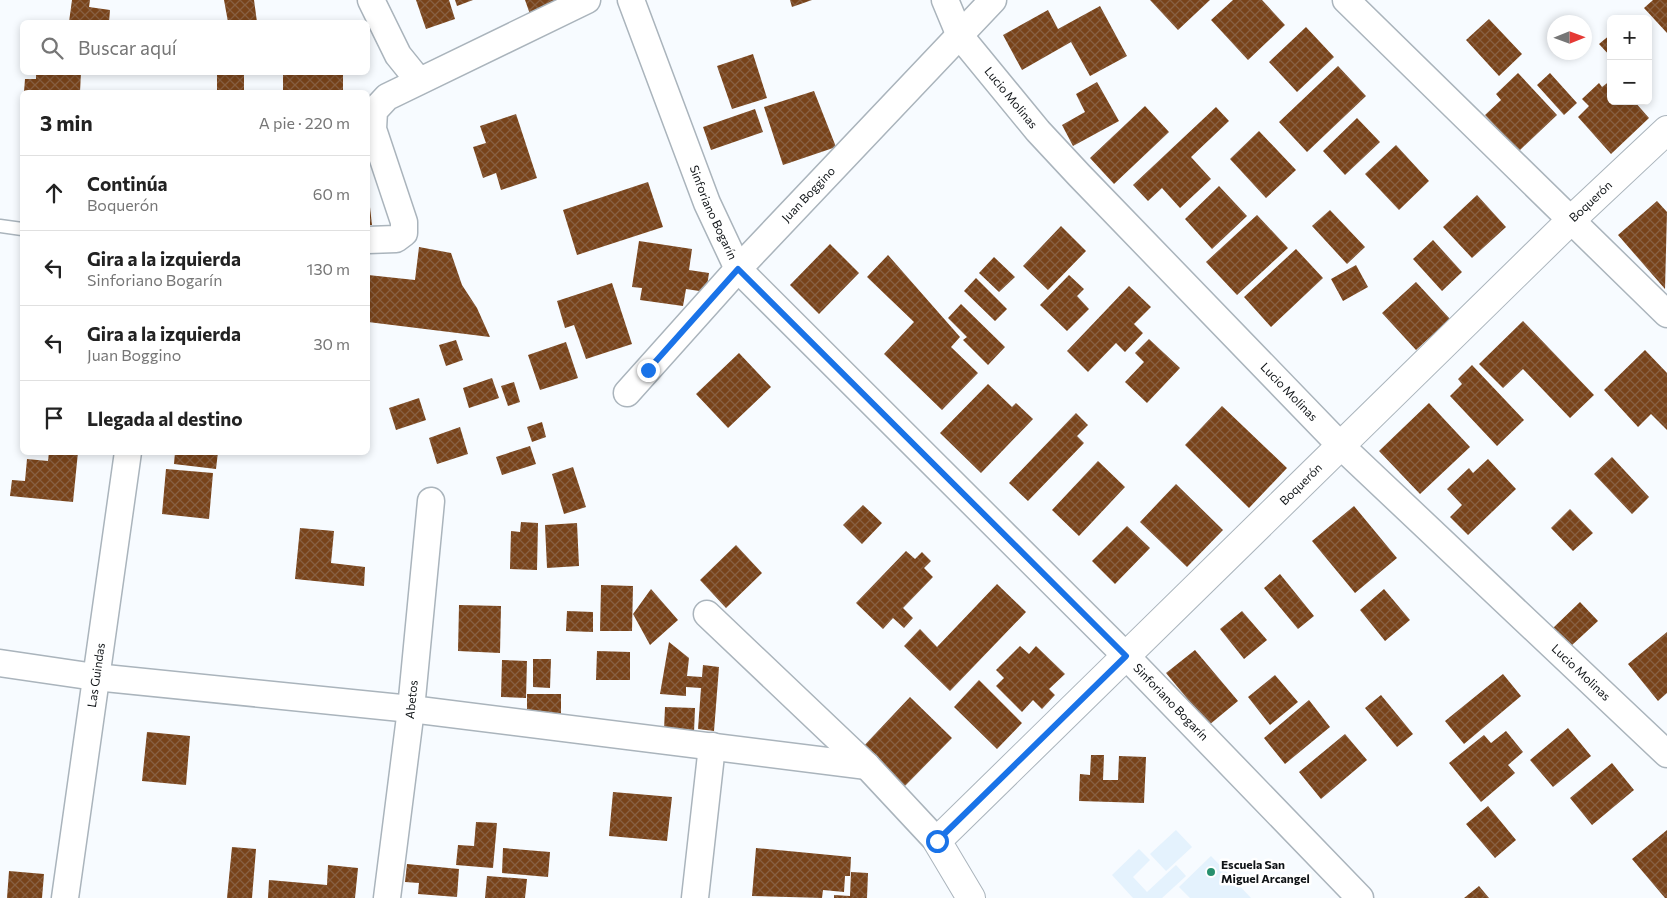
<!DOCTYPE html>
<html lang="es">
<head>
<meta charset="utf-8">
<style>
  body { margin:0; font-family:Commissioner,sans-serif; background:#f2f2f2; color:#222 }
  .controls { position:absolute; right:15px; top:15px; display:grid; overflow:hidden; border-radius:8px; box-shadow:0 2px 8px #0003 }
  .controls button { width:45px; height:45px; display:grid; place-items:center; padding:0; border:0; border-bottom:1px solid #e0e0e0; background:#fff; color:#222; font:25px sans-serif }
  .compass { position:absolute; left:1547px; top:15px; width:45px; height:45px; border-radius:50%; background:#fff; box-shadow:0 2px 8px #0003; rotate:89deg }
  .stop { position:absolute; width:15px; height:15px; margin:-11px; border:4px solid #1a73e8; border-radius:50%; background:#fff }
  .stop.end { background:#1a73e8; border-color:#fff; box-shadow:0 1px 5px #0008 }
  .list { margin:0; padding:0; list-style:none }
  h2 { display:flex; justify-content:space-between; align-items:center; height:65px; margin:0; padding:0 20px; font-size:21px }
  h2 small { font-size:16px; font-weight:400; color:#767676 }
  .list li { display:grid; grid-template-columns:32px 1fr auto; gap:15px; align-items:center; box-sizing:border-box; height:75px; padding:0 20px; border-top:1px solid #e0e0e0 }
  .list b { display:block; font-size:19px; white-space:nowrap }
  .list p { margin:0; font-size:16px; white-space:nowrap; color:#767676 }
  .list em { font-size:16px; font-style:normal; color:#767676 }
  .icon { flex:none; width:28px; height:28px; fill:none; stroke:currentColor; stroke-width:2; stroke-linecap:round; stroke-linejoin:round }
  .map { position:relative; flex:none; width:1667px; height:898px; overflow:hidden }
  .search { position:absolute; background:#fff; box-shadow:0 2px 8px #0003; left:20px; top:20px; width:350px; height:55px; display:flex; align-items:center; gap:12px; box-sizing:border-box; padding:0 18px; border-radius:8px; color:#767676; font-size:19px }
  .panel { position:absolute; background:#fff; box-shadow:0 2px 8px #0003; left:20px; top:90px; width:350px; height:365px; border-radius:8px }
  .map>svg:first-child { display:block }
</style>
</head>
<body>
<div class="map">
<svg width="1667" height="898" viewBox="0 0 1667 898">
  <defs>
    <pattern id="building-cross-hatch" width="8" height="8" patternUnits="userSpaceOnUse" patternTransform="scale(1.25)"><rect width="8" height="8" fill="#78431a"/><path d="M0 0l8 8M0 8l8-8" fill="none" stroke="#886042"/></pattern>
  </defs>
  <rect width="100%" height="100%" fill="#f7fbff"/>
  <path fill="#e4f2fd" d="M1176 830 1192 847 1166 871 1150 854Z
    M1139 849 1150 860 1133 877 1147 892 1176 865 1186 876 1162 898H1133L1112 875Z
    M1211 856 1251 898H1190L1179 887Z"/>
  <path fill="url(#building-cross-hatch)" d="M72 0H90L89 7 110 10 109 22H69Z
    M224 0H254L257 22H228Z
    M416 0H449L455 19 426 29Z
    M455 0H473L457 6Z
    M525 0H562L531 17Z
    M790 0H812L792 7Z
    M1150 0H1210L1178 30Z
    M1233 0H1262L1285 25 1248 60 1211 20Z
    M1653 0H1667V33L1644 8Z
    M1100 6 1127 56 1090 76 1071 42 1022 70 1003 35 1048 10 1058 29Z
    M1489 19 1522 54 1499 76 1466 40Z
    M1306 27 1334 57 1297 92 1269 62Z
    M1611 34V57L1599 44Z
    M753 54 767 98 732 109 717 66Z
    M1338 66 1366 96 1307 152 1279 122Z
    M36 72H81L80 92H24L25 79H36Z
    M217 72H244V92H217Z
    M283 72H343V92H283Z
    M1518 73 1557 115 1519 151 1485 115 1501 100 1496 94Z
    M1550 73 1577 103 1564 115 1537 85Z
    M1611 80V101H1634L1649 118 1611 154 1578 117 1589 106 1582 99 1599 83 1602 87Z
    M1097 82 1119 121 1073 146 1062 125 1085 112 1076 94Z
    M814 91 836 147 783 165 764 107Z
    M1145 106 1169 132 1114 184 1090 158Z
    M1216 107 1229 121 1191 157 1211 179 1180 208 1162 188 1148 201 1133 185Z
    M755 109 763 132 711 150 703 127Z
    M516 114 537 178 501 190 496 173 483 178 473 147 486 143 480 126Z
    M1357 118 1380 142 1345 175 1323 151Z
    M1259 131 1296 170 1266 198 1230 159Z
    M1396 145 1429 181 1399 210 1365 174Z
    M648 182 663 227 577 255 563 210Z
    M1219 186 1247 216 1212 249 1185 219Z
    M368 189 372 225H368Z
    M1477 195 1506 227 1472 258 1443 227Z
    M1657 201 1667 212 1665 289 1618 235Z
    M1330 210 1365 247 1347 264 1312 226Z
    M1257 215 1288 248 1237 295 1206 262Z
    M1061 226 1086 251 1048 290 1023 266Z
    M1433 240 1462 272 1442 291 1413 259Z
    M639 241 692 249 689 270 709 273 706 292 686 289 683 306 640 300 642 288 632 287Z
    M830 244 859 273 819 314 790 285Z
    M419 247 451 253 462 285 477 308 490 337 368 322V275L415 280Z
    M1296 249 1323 278 1271 327 1244 297Z
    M888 255 960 337 951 347 978 373 942 410 884 354 914 322 867 277Z
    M994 257 1015 277 999 292 979 273Z
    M1356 265 1368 287 1343 301 1331 279Z
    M1069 275 1084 289 1077 296 1089 309 1067 331 1040 305Z
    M976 278 1007 309 995 321 964 291Z
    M1416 282 1450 319 1416 350 1382 313Z
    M612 283 632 344 586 359 574 325 565 328 557 301Z
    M1129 286 1151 307 1134 324 1143 333 1125 352 1116 343 1088 372 1067 351Z
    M961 304 1005 347 988 365 963 340 967 337 948 318Z
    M1523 321 1594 395 1570 418 1523 369 1503 388 1479 364Z
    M1149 339 1180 368 1147 403 1125 382 1144 362 1135 353Z
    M456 340 463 360 446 366 439 345Z
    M566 342 578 378 540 390 528 355Z
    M1645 350 1667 373V430L1651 414 1638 427 1604 390Z
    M739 353 771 387 728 428 696 394Z
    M1472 365 1524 420 1497 446 1450 396 1462 384 1458 379Z
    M492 378 499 398 469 408 463 388Z
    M514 382 520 402 508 406 501 386Z
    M988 384 1012 407 1016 403 1033 419 981 473 940 433Z
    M419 398 426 420 396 430 389 408Z
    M1429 403 1470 447 1420 494 1379 451Z
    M1222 406 1287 468 1249 508 1185 445Z
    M1076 413 1088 425 1077 436 1084 443 1028 501 1009 483Z
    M542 422 546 437 532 442 527 427Z
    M460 427 468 454 437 464 429 438Z
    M530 446 536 464 502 475 496 457Z
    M49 452H78L73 502 10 496 12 480 25 481 27 459 48 461Z
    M175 452H218L216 469 174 464Z
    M1612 457 1649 497 1632 514 1594 474Z
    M1488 459 1516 489 1468 535 1450 517 1462 505 1447 489 1469 468 1473 473Z
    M1098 461 1125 487 1079 536 1052 510Z
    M573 467 586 507 564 514 552 474Z
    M166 469 213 473 209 519 162 514Z
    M1176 484 1223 530 1187 567 1140 522Z
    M863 505 882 523 862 544 843 525Z
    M1354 506 1397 558 1355 593 1312 541Z
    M1570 509 1593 533 1573 551 1551 528Z
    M521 522 538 523 537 570 510 569 511 531 520 532Z
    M577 523 579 566 547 568 545 525Z
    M1127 526 1150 548 1115 584 1092 561Z
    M300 528 334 531 331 563 365 567 364 586 295 579Z
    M736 545 762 573 726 608 700 580Z
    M906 551 915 559 922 552 931 561 924 568 933 577 903 608 913 618 904 628 893 618 883 629 856 603Z
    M1280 574 1314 616 1298 629 1264 588Z
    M997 584 1026 612 950 691 904 646 920 629 937 647Z
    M601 585 633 586 632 631H600Z
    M651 589 678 620 650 645 633 614Z
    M1384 589 1410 620 1385 641 1360 610Z
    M1580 602 1598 621 1571 646 1553 628Z
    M459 605 501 606 500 653 458 651Z
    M567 611 593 612V632L566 631Z
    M1242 611 1267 640 1244 659 1220 629Z
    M1667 632V693L1658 701 1628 664Z
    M669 642 689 658 687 676 702 677 703 665 719 667 714 731 698 729 701 688 686 687V696L660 694Z
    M1020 646 1029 654 1036 646 1065 674 1049 689 1055 695 1042 709 1033 700 1022 712 996 686 1004 678 996 670Z
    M1195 650 1238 701 1209 725 1166 673Z
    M597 651 630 652V680H596Z
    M533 659H551L550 688 533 687Z
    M502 660 527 661 526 698 501 697Z
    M1503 674 1521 696 1464 744 1445 721Z
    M1275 675 1298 702 1270 725 1248 697Z
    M979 680 1022 723 997 749 954 707Z
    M527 694H561V722L527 721Z
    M1381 695 1413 734 1397 747 1365 708Z
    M910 697 952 738 901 790 860 750Z
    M1309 700 1330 727 1285 764 1264 738Z
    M665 707 695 708 694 732 664 730Z
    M1568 728 1591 756 1553 787 1530 760Z
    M1506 731 1523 752 1508 765 1515 773 1481 802 1449 763 1484 735 1491 743Z
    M147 732 190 736 186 785 142 781Z
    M1345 734 1367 760 1321 799 1299 772Z
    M1091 755H1104L1103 780H1118L1119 756 1146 757 1144 803 1079 801 1080 774 1090 775Z
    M1612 763 1634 790 1592 825 1570 798Z
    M613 792 672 797 667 841 609 836Z
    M1488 806 1516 840 1495 858 1466 824Z
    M476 822 497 823 493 868 456 865 458 845 474 846Z
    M1667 830V898H1665L1632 859Z
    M232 847 256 849 252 898H227Z
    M503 848 550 852 548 877 502 873Z
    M756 848 851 857 850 876H845L844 892 823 890 822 898 752 896Z
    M407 864 459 869 457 897 418 894 419 883 405 882Z
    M328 865 358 868 355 898H268L269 880 327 885Z
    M9 871 44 874 42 898H7Z
    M851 872 868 873 867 898H834V895L850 896Z
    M487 876 527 879 525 898H485Z
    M1479 886 1489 898H1464Z"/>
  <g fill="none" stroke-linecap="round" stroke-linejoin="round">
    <g stroke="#aab4bc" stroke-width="15">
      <path id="service" d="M0 226 22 229"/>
    </g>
    <g stroke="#aab4bc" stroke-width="29">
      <g id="minor">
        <path d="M371 0 398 55 419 81"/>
        <path id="s1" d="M631 0 707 203 738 269 1126 656 1360 898"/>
        <path id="s2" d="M945 0 960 36 1038 131 1079 175 1341 446 1667 754"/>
        <path d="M1346 0 1667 314"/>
        <path d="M368 240 396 239 404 233V222L373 129 374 111 387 97 587 0"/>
        <path id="s3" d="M627 393 738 269 993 0"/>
        <path d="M707 614 867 766 937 841"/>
        <path d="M0 663 95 677 411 709 867 766"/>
        <path id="s4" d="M65 898 128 452"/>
        <path id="s5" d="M387 898 411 709 431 501"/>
        <path d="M695 898 712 746"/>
      </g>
    </g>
    <g stroke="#aab4bc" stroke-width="30">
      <g id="tertiary">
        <path id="s6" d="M971 898 937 841 1570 221 1667 130"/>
      </g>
    </g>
    <use href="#service" stroke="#fff" stroke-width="12"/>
    <use href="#minor" stroke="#fff" stroke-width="26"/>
    <use href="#tertiary" stroke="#fff" stroke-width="28"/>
  </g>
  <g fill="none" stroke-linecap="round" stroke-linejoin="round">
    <path stroke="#1a73e8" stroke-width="6" d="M648 370 738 269 1126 656 937 841"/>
  </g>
  <circle fill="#27906e" stroke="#fff" stroke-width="2" cx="1211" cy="872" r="5"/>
  <g text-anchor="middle" stroke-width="5" stroke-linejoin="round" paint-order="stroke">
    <g font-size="12" fill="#101417" stroke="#fff">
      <text dy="4" stroke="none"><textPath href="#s2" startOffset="119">Lucio Molinas</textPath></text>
      <text dy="4" stroke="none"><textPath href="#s3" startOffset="269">Juan Boggino</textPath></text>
      <text dy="4" stroke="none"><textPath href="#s6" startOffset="981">Boquerón</textPath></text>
      <text dy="4" stroke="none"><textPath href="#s1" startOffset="228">Sinforiano Bogarín</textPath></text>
      <text dy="4" stroke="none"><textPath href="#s2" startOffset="524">Lucio Molinas</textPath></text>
      <text dy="4" stroke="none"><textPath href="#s6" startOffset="576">Boquerón</textPath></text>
      <text dy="4" stroke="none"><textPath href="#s2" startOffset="929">Lucio Molinas</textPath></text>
      <text dy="4" stroke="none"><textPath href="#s4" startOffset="225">Las Guindas</textPath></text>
      <text dy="4" stroke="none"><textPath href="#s5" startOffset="200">Abetos</textPath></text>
      <text dy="4" stroke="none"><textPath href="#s1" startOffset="902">Sinforiano Bogarín</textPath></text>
    </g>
    <g font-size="12" font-weight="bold" fill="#101417" stroke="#fff" text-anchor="start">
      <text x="1221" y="869">Escuela San<tspan x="1221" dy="14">Miguel Arcangel</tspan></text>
    </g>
  </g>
</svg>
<div class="controls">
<button>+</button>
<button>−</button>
</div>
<svg class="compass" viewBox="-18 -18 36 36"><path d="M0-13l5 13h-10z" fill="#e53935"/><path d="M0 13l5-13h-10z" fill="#767676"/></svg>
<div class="stop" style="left:937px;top:841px"></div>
<div class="stop end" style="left:648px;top:370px"></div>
<div class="search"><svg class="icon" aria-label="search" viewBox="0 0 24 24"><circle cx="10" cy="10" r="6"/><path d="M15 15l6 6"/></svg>Buscar aquí</div>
<section class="panel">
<h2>3 min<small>A pie · 220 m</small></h2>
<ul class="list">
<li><svg class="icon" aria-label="ahead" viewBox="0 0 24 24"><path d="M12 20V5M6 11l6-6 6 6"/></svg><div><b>Continúa</b><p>Boquerón</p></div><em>60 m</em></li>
<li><svg class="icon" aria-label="left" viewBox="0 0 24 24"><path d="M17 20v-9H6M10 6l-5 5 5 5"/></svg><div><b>Gira a la izquierda</b><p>Sinforiano Bogarín</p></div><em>130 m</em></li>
<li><svg class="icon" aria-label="left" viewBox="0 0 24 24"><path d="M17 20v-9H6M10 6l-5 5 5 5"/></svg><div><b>Gira a la izquierda</b><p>Juan Boggino</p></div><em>30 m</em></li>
<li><svg class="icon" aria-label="arrive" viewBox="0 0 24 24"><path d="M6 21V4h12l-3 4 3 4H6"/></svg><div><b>Llegada al destino</b></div></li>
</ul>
</section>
</div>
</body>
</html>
